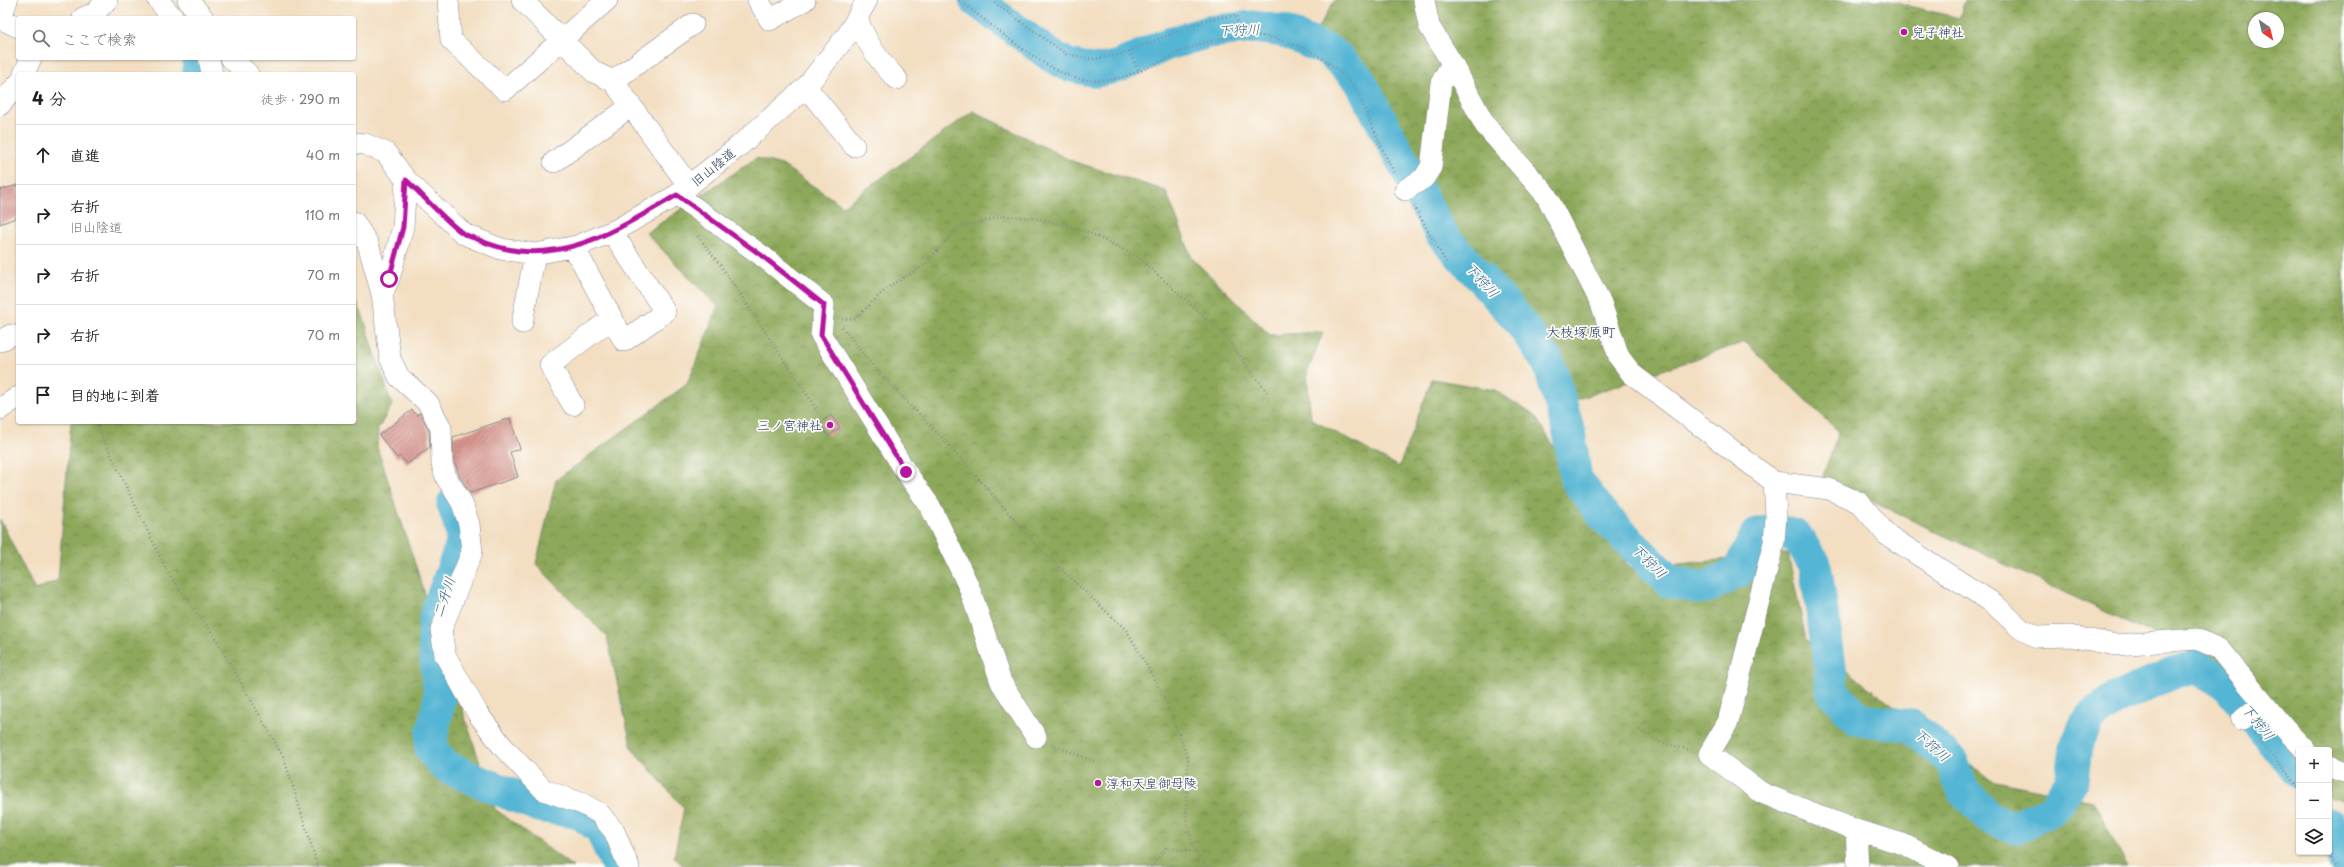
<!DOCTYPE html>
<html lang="ja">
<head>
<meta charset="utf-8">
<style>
  body { margin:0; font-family:"Playpen Sans","Klee One",sans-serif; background:#f2f2f2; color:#202124 }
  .controls { position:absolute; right:12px; bottom:12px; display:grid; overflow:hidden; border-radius:4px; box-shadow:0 1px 3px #0004 }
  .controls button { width:36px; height:36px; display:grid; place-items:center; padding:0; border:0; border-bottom:1px solid #e0e0e0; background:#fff; color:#202124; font:20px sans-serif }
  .compass { position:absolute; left:2248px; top:12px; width:36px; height:36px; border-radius:50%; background:#fff; box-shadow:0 1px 3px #0004; rotate:145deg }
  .stop { position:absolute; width:12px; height:12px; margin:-9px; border:3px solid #b5179e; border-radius:50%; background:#fff }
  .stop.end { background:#b5179e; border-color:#fff; box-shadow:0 1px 4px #0008 }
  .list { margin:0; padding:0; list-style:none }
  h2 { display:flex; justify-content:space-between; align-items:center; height:52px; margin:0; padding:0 16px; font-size:17px }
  h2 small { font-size:13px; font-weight:400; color:#757577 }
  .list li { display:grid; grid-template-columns:26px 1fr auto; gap:12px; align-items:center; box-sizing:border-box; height:60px; padding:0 16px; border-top:1px solid #e0e0e0 }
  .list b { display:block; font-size:15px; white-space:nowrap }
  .list p { margin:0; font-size:13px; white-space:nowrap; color:#757577 }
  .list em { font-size:13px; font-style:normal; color:#757577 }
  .icon { flex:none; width:22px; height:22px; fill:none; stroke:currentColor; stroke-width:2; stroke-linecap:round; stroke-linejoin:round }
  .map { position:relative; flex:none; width:2344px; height:867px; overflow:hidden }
  .search { position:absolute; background:#fff; box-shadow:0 1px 3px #0004; left:16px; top:16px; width:340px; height:44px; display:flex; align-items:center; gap:10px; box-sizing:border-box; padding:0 14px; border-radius:4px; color:#757577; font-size:15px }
  .panel { position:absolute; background:#fff; box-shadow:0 1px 3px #0004; left:16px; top:72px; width:340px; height:352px; border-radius:4px }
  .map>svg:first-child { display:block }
</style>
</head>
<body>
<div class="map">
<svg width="2344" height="867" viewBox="0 0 2344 867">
  <defs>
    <pattern id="forest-crowns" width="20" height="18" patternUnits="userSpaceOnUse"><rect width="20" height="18" fill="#8da85a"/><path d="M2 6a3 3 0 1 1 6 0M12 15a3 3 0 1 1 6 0" fill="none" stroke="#72894e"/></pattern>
    <pattern id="building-hatch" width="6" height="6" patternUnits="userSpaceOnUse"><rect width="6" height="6" fill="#d7948e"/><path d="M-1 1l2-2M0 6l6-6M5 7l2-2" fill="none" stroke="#ae7977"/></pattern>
  </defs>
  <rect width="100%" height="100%" fill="#fdfcf7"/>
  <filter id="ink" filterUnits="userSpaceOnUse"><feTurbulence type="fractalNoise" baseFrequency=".025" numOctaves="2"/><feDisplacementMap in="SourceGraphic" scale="8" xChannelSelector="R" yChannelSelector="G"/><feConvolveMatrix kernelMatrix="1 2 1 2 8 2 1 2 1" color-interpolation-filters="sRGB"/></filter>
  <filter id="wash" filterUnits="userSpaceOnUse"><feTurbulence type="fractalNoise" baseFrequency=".012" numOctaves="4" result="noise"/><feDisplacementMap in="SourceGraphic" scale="16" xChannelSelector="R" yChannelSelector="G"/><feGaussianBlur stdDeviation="0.9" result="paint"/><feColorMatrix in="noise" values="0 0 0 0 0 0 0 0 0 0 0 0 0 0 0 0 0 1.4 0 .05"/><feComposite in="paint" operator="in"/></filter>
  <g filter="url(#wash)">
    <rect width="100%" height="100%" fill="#f3dec1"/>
    <path fill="url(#forest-crowns)" stroke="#546c5c" fill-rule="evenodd" d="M1335 0H1885L1959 18 1965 0H2344V800L2331 799 2329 797V750H2299V761L2216 664 1822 478 1839 432 1745 342 1575 400 1316 31ZM2254 18H2278V42H2254Z
      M973 111 1072 161 1166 191 1192 258 1270 335 1323 332 1307 373 1311 419 1399 467 1432 379 1495 390 1535 416 1630 569 1788 553 1806 640 1991 780 2093 801 2128 867H684L674 857 684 808 632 749 607 637 536 564 556 480 687 384 718 307 646 233 756 158 782 165 843 206Z
      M354 298 362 313 392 405 378 429 377 447 495 809 573 867H0V519L35 590 58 580 71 422H354Z"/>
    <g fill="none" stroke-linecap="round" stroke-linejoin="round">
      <path stroke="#55b5d4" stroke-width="33" d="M975 0 1050 55 1068 65 1096 71 1120 66 1165 45 1208 32 1253 27 1283 31 1331 52 1359 79 1441 234 1518 319 1549 364 1569 432 1576 479 1602 514 1670 582 1705 588 1738 572 1757 534 1775 530 1796 536 1815 564 1830 665 1832 691 1857 719 1912 726 1952 762 1963 790 1989 817 2014 828 2053 809 2072 780 2076 746 2089 718 2115 699 2175 672 2197 667 2227 685 2299 773
        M198 58 199 74
        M453 504 461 528 462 544 435 617 434 641 440 696 432 735 431 749 445 766 483 783 539 806 580 813 601 829 618 867
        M2329 824 2344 860"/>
    </g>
    <g id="blocks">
      <path fill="url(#building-hatch)" d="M18 185V217L0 224V190Z
        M412 410 416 415 420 413 429 431 430 447 407 464 400 456 397 458 379 435Z
        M831 415 840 428 828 436 820 423Z
        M510 418 520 449 510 452 518 477 470 493 459 475 454 460 453 437Z"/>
    </g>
  </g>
  <g filter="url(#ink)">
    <use href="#blocks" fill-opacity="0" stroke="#878690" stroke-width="1"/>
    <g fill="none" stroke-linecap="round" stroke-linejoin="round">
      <g stroke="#878690" stroke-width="22">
        <path id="minor" d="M7 0 1 19 18 27
          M158 0 173 18
          M188 0 203 18
          M448 0 451 40 505 90 607 0
          M522 0 594 72 613 81 689 186
          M758 0 770 20 805 0
          M1424 0 1429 26 1452 63 1485 125 1546 195 1601 303 1619 357 1632 374 1774 482 1776 516 1774 542 1728 722 1709 754 1762 793 1856 830 1903 844 1948 867
          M83 18 95 13 107 0
          M857 18C866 42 878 61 897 79
          M209 58 212 74
          M231 58 248 74
          M24 74 31 58
          M613 81 693 24
          M806 87 854 146
          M0 105 18 84
          M354 143 365 144 386 153 406 180 464 234 501 249 535 254 577 246 616 230 677 195 739 146 806 87 848 34 867 0
          M554 162 631 106
          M406 180 403 227 389 279 382 294 390 358 399 377 428 403 441 428 442 464 446 477 462 503 469 524 472 552 441 630 445 655 478 714 503 747 544 790 583 804 599 813 614 831 629 867
          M1405 190 1424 178 1431 167 1441 83 1452 63
          M677 195 761 255 824 305 821 335 906 472 930 506 969 587 1001 682 1036 737
          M354 222 368 244 382 294
          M571 247 581 260 624 341 665 312 612 232
          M522 323 535 254
          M0 341 11 335
          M573 405 550 365 611 319
          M0 409 18 397
          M1774 482 1829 489 1860 503 1887 535 1993 603 2021 629 2037 637 2070 636 2116 645 2197 639 2219 649 2285 729 2305 750
          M2242 720 2263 703
          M2329 766 2344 772
          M1856 830 1858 867"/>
      </g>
      <path stroke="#878690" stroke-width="2.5" stroke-dasharray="1 3" stroke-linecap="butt" d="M959 0C988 22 1046 72 1080 79 1120 86 1145 68 1180 52 1197 44 1231 35 1250 35 1287 36 1334 58 1355 89 1360 96 1363 106 1367 114 1376 134 1384 154 1395 174
        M991 0 1066 54 1092 59 1119 55 1206 20 1236 15 1241 37
        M1906 11 1907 0
        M1129 51 1139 72
        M1414 206 1447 264
        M698 236 721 266 818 411
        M842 319H855L888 287 925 265 957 228 1004 216 1035 218 1083 230 1137 256 1222 333 1267 392
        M842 327 879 373 947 443 1043 552 1127 631 1164 696 1188 758 1186 818 1194 851 1207 867
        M95 422 169 575 213 634 284 758 318 867
        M1639 730 1662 743 1691 750
        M2254 734 2299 787
        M1052 745 1094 761
        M2329 850 2334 867
        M1151 867 1166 848 1194 851"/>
      <use href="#minor" stroke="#fff" stroke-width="21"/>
    </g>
  </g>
  <g fill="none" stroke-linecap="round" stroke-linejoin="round" filter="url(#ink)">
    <path stroke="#b5179e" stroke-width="5" d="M389 279 403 227 406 180C422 194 447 223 464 234 470 237 478 239 484 242 556 271 616 230 677 195L761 255 824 305 821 335 906 472"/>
  </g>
  <g fill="#b5179e" stroke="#fdfcf7" stroke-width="1.5">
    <circle cx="1904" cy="32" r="4"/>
    <circle cx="830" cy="425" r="4"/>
    <circle cx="1098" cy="783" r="4"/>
  </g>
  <g text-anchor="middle" stroke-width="3.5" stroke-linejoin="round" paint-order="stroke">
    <g font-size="13" fill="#1b2f5e" stroke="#fdfcf7" text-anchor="start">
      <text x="1912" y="37">兒子神社</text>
      <text x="822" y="430" text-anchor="end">三ノ宮神社</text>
      <text x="1106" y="788">淳和天皇御母陵</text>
    </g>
    <g font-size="13" fill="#1b2f5e" stroke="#fdfcf7">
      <text transform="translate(713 167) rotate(-39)" y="5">旧山陰道</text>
    </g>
    <g font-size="14" font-style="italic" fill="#2f5e87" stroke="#fdfcf7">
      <text transform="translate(1239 30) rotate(-2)" y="5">下狩川</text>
      <text transform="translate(1482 280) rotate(48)" y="5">下狩川</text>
      <text transform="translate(1649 561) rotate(45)" y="5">下狩川</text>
      <text transform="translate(444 597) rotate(-72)" y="5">二升川</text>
      <text transform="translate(2258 722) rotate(51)" y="5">下狩川</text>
      <text transform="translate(1932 745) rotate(42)" y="5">下狩川</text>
    </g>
    <g font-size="14" fill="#1b2f5e" stroke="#fdfcf7">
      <text x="1581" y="337">大枝塚原町</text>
    </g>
  </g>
</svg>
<div class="controls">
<button>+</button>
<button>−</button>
<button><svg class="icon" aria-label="layers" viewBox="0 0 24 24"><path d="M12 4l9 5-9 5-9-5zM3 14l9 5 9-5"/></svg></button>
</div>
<svg class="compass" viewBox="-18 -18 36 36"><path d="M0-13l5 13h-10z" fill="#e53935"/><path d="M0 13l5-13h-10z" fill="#757577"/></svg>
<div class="stop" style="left:389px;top:279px"></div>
<div class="stop end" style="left:906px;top:472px"></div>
<div class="search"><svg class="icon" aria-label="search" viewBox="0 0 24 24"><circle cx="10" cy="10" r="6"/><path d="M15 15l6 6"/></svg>ここで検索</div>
<section class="panel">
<h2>4 分<small>徒歩 · 290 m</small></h2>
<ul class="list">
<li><svg class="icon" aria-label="ahead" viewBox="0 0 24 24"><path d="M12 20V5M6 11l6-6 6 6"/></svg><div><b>直進</b></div><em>40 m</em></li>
<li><svg class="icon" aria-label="right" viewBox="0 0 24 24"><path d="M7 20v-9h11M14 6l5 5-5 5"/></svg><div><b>右折</b><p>旧山陰道</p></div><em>110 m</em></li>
<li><svg class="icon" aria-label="right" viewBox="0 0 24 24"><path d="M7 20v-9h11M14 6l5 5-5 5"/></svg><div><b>右折</b></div><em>70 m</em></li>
<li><svg class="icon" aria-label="right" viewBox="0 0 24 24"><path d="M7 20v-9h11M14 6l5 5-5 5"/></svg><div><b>右折</b></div><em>70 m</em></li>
<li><svg class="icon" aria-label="arrive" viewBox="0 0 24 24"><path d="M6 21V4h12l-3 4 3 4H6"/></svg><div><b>目的地に到着</b></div></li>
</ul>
</section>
</div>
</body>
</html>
